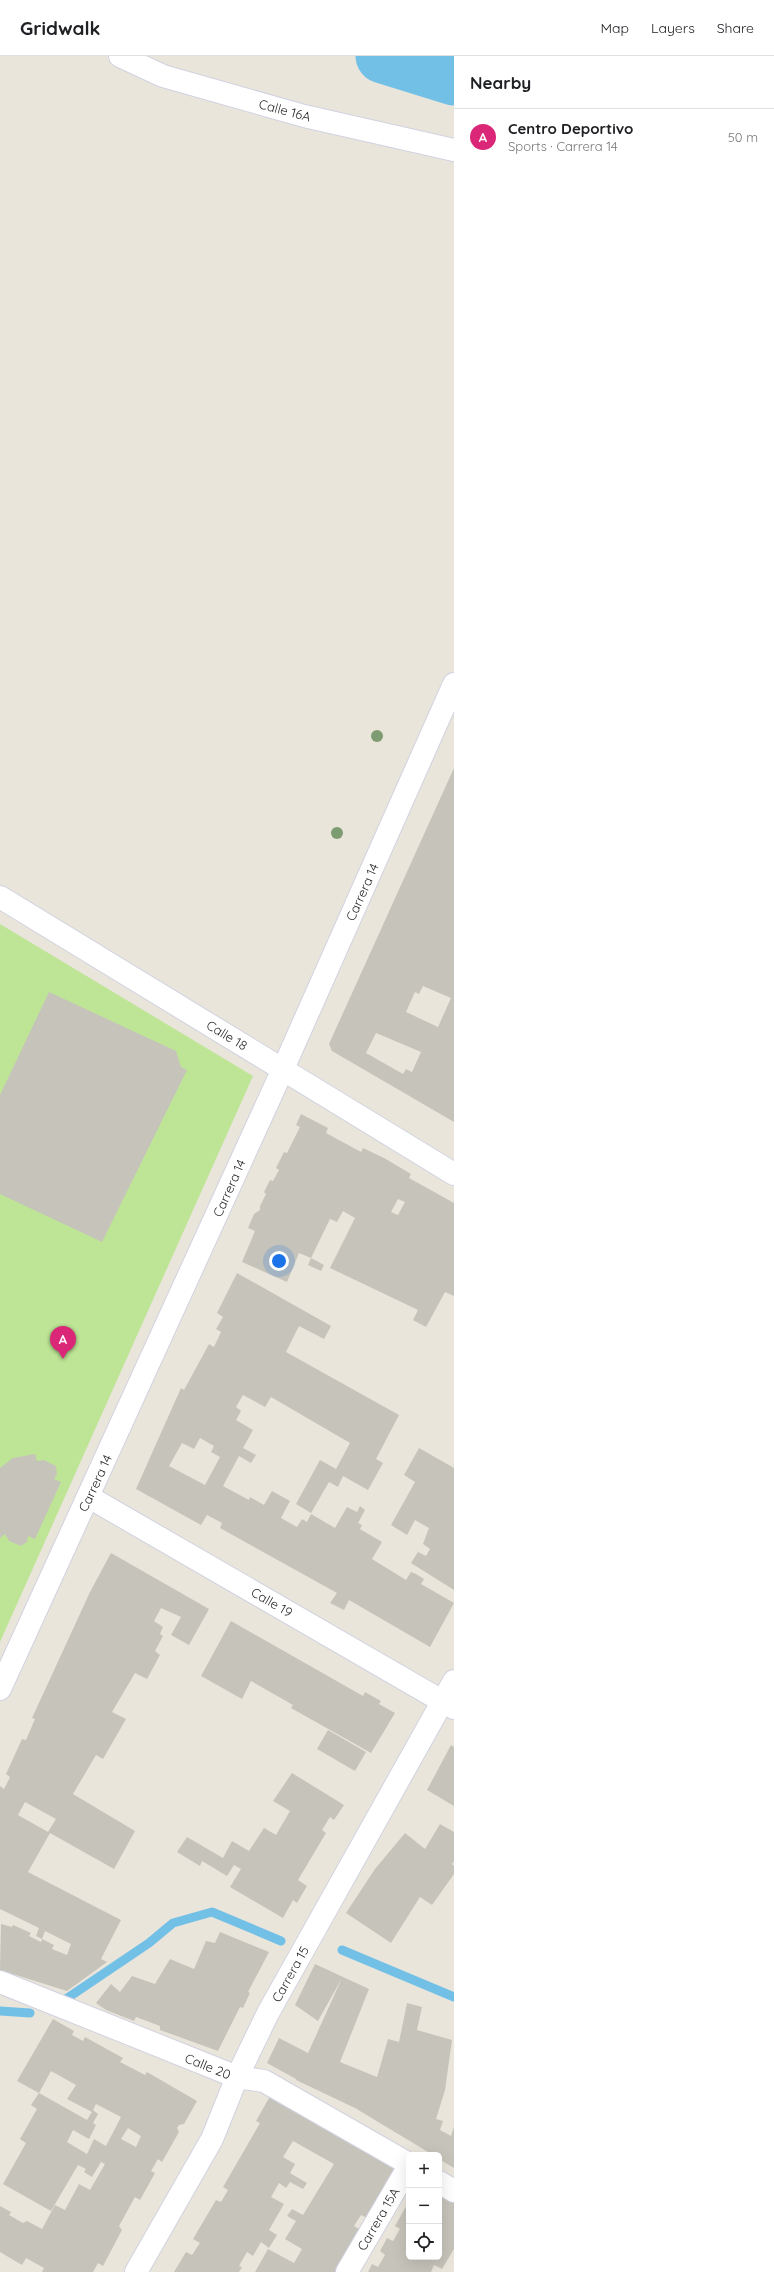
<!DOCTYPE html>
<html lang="en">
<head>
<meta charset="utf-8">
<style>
  body { margin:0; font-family:Quicksand,sans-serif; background:#f6f6f6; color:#202124 }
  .controls { position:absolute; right:12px; bottom:12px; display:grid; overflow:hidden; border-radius:6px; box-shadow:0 4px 16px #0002 }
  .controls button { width:36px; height:36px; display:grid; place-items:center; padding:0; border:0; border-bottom:1px solid #e0e0e0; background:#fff; color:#202124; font:20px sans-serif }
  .you { position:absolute; left:279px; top:1205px; width:14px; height:14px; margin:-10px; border:3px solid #fff; border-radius:50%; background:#1a73e8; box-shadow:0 0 0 6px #1a73e833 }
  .badge { display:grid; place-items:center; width:26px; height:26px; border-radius:50%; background:#db2777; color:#fff; font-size:13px; font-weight:700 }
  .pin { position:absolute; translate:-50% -33px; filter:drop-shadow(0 1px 2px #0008) }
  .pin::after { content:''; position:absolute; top:21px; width:14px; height:12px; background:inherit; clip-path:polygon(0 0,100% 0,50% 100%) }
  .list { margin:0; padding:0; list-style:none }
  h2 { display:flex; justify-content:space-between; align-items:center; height:52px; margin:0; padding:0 16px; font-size:17px }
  h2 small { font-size:13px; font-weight:400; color:#757577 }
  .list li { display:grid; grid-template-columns:26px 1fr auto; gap:12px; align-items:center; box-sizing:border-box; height:56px; padding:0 16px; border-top:1px solid #e0e0e0 }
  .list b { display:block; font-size:15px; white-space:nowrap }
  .list p { margin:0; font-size:13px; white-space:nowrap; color:#757577 }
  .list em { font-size:13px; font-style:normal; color:#757577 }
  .icon { flex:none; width:22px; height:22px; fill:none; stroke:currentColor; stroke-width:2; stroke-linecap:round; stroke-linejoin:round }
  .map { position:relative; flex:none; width:454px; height:2216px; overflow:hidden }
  header { display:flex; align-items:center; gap:24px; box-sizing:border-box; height:56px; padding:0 20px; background:#fff; border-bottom:1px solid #e0e0e0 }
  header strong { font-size:19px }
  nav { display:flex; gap:22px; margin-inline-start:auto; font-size:14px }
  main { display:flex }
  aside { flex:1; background:#fff }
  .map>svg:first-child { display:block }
</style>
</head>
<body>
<header>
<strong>Gridwalk</strong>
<nav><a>Map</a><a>Layers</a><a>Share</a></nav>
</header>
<main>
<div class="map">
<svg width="454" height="2216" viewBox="0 0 454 2216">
  <rect width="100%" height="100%" fill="#eae5db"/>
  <path fill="#bee596" d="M0 868 253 1020 0 1586Z"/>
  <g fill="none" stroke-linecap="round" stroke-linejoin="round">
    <path stroke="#73c0e7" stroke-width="9" d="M342 1894 454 1941
      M66 1943 149 1887 173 1867 212 1856 281 1885
      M0 1955 30 1957"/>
    <path stroke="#73c0e7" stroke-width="55" d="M383 0 454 22"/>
  </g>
  <path fill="#c6c3ba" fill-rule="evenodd" d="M454 712V1066L332 995 329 988ZM423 930 451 942 438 971 406 956 415 936 419 938ZM376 977 421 996 412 1016 406 1013 403 1018 366 997Z
    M49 936 176 995 181 1011 187 1014 102 1186 0 1138V1039Z
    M301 1058 328 1072 326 1077 361 1096 363 1092 384 1102 411 1118 409 1122 454 1147V1240L445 1236 426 1271 413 1264 418 1254 330 1212 355 1162 343 1155 337 1166 330 1163 311 1202 299 1197 287 1226 242 1206 255 1175 248 1172 254 1158 260 1154V1150L266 1138 264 1136 270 1124 273 1125 279 1114 276 1112 284 1096 287 1097 300 1071 296 1069ZM398 1143 405 1146 398 1159 391 1156Z
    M311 1202 324 1209 321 1215 308 1209Z
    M237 1217 331 1270 324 1283 299 1270 286 1296 399 1359 376 1403 383 1407 368 1434 343 1420 338 1431 329 1426 311 1457 296 1448 320 1404 336 1413 350 1387 271 1341 265 1351 243 1339 236 1351 241 1355 236 1364 253 1374 243 1392 256 1399 251 1407 239 1400 223 1430 249 1444 250 1441 264 1449 272 1435 290 1445 281 1462 297 1471 302 1463 307 1466 311 1458 335 1472 347 1451 357 1456 360 1450 365 1454 358 1467 362 1469 360 1473 382 1486 372 1503 406 1524 411 1516 416 1518 424 1523 421 1528 454 1547 430 1591 349 1544 344 1554 330 1547 337 1537 220 1472 222 1467 207 1459 201 1469 136 1433 181 1332 184 1334 209 1288 214 1291 221 1276 216 1273 223 1261 217 1257ZM200 1382 214 1390 211 1396 220 1401 205 1429 169 1410 182 1387 194 1393Z
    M419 1392 454 1412V1534L411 1507 418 1496 426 1500 430 1493 423 1488 429 1472 415 1464 407 1479 391 1469 415 1426 404 1419Z
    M35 1398 37 1405 44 1404 56 1410 57 1418 54 1423 61 1426 35 1483 28 1480 27 1486 21 1490 9 1485 5 1478 0 1482V1412L13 1402Z
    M111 1497 209 1553 189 1589 171 1579 181 1561 161 1552 154 1565 163 1571 160 1578 163 1580 155 1595 160 1599 147 1623 135 1617 112 1656 126 1663 103 1703 96 1699 73 1738 135 1775 114 1813 50 1777 28 1816 121 1864 101 1903 107 1906 67 1935 0 1914 1 1868 12 1871 13 1869 31 1877 29 1880 41 1886 42 1883 54 1889 52 1893 67 1899 71 1888 45 1875 42 1883 36 1880 39 1872 0 1853V1730L4 1733 10 1721 6 1718 22 1683 26 1684 35 1663 32 1662 90 1536ZM25 1746 56 1763 48 1776 18 1759Z
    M231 1565 363 1640 365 1636 372 1640 381 1645 379 1648 395 1657 371 1697 291 1652 293 1649 251 1625 242 1643 201 1620Z
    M328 1674 366 1696 355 1715 317 1693Z
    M451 1689 454 1691V1750L427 1734Z
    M292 1717 344 1749 334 1764 330 1761 322 1774 326 1777 298 1824 307 1830 297 1847 293 1844 283 1862 230 1831 241 1813 234 1809 227 1820 202 1805 200 1810 177 1796 187 1781 223 1802 232 1785 249 1795 264 1772 276 1779 290 1755 273 1745Z
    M440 1768 454 1776V1805L452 1808 454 1810V1818L432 1849 420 1841 391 1887 346 1857 375 1813 405 1777 425 1793Z
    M220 1876 269 1896 248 1936 250 1937 243 1952 240 1951 218 1995 160 1974V1970L136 1961 134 1965 106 1954 96 1947 111 1928 120 1936 132 1920 155 1928 170 1903 194 1913 206 1885 215 1887Z
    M315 1908 369 1933 340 2006 377 2021 388 1983 399 1986 407 1947 422 1951 417 1974 452 1984 445 2034 436 2063 443 2065 440 2074 451 2080 454 2071V2112L439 2103V2099H433L355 2052 296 2024V2023L267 2007 279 1982 308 1997 342 1922 318 1965 295 1949Z
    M53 1963 74 1975 72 1979 83 1985 85 1981 123 2002 120 2006 145 2019 147 2016 197 2045 184 2068 179 2069 177 2072 179 2076 162 2106 158 2103 151 2115 155 2117 140 2144 135 2141 119 2170 122 2174 103 2210 98 2207 93 2216H42L44 2212 26 2202 22 2209 0 2196V2150L11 2156 9 2159 23 2167 27 2165 42 2173 55 2149 65 2154 79 2128 90 2134 105 2108 101 2106 92 2121 84 2116 86 2113 78 2109 51 2155 3 2128 26 2087 20 2083 37 2053 31 2049 39 2037 87 2064 92 2056 67 2043 76 2029 51 2015 39 2037 17 2025ZM96 2048 121 2061 106 2090 94 2083 87 2098 67 2086 73 2074 89 2083 96 2069 93 2067 98 2058 93 2054ZM128 2072 141 2080 136 2091 121 2083Z
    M273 2035 397 2109 367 2162 361 2159 354 2170 361 2174 336 2216H255L268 2193 294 2207 302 2193 285 2183 296 2165 287 2160 292 2153 303 2159 334 2108 293 2085 283 2101 295 2108 290 2117 307 2127 303 2133 290 2126 286 2132 279 2127 271 2141 284 2148 269 2174 277 2179 269 2192 261 2186 253 2200 247 2196 239 2210 242 2211 239 2216H174L186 2196 192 2199 200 2187 193 2183 216 2144 221 2146 228 2134 223 2131 260 2067 256 2065Z
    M439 2137 454 2145V2193L442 2213 434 2209 431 2216H368L372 2208 378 2211 385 2199 380 2195 387 2182 393 2185 400 2173 395 2170 409 2145V2201H439Z"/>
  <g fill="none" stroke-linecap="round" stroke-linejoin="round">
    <g stroke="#d0d2e1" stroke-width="24">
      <path id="street" d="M120 0 163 20 304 60 454 94
        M89 1441 454 1652
        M0 1633 283 1013 454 628
        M0 1926 237 2021 264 2025 409 2108
        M439 2126 454 2135
        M136 2216 212 2083 237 2021 268 1957 454 1625
        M347 2216 409 2110"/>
    </g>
    <g stroke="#d0d2e1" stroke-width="24">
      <path id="secondary" d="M0 841 454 1118"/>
    </g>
    <use href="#street" stroke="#fff" stroke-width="22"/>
    <use href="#secondary" stroke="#fff" stroke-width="22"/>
  </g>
  <g fill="#7e9c72">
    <circle cx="377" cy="680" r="6"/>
    <circle cx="337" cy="777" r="6"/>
  </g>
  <g text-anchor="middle" stroke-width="3" stroke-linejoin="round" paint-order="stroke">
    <g font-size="13" fill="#292929" stroke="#fff">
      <text transform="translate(285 54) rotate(15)" y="5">Calle 16A</text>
      <text transform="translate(362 836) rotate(-66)" y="5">Carrera 14</text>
      <text transform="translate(227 979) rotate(31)" y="5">Calle 18</text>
      <text transform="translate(229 1132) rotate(-66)" y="5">Carrera 14</text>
      <text transform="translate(95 1427) rotate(-65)" y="5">Carrera 14</text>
      <text transform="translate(272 1546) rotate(30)" y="5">Calle 19</text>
      <text transform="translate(290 1918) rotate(-61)" y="5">Carrera 15</text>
      <text transform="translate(208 2010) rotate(22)" y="5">Calle 20</text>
      <text transform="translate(378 2163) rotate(-60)" y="5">Carrera 15A</text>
    </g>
  </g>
</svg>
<div class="controls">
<button>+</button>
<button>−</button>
<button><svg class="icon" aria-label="locate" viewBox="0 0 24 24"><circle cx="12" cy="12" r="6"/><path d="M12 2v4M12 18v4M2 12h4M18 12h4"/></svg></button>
</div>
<div class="you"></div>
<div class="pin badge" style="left:63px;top:1303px">A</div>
</div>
<aside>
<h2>Nearby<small></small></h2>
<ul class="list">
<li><span class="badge">A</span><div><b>Centro Deportivo</b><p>Sports · Carrera 14</p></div><em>50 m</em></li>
</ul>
</aside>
</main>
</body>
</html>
